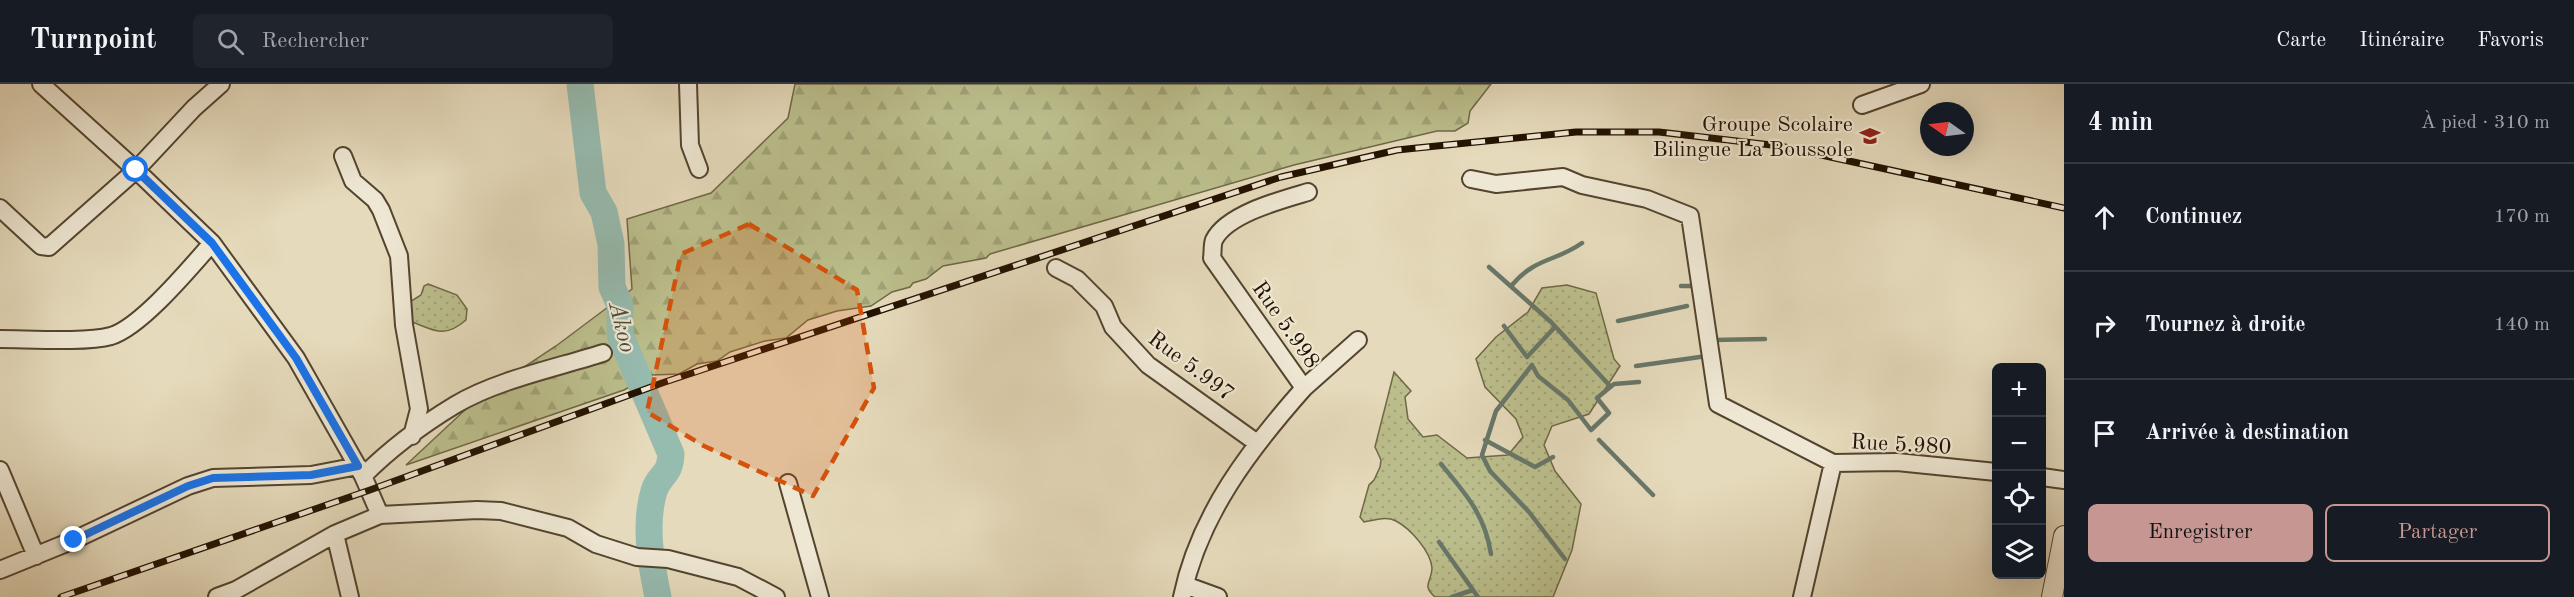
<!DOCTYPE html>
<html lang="fr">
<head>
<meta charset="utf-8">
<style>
  body { margin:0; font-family:"Old Standard TT",serif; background:#20242c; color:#f1f3f6 }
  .controls { position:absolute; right:18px; bottom:18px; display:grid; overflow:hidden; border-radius:9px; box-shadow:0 6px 24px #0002 }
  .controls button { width:54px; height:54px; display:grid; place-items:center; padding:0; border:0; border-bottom:2px solid #363941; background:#171b24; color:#f1f3f6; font:30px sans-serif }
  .compass { position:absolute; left:1920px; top:18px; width:54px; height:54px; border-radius:50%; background:#171b24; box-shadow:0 6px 24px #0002; rotate:284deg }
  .stop { position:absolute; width:18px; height:18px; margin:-14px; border:4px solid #1a73e8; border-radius:50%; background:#fff }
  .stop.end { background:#1a73e8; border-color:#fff; box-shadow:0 2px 6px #0008 }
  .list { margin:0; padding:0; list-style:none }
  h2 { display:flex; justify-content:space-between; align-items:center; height:78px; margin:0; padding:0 24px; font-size:26px }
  h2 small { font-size:20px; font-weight:400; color:#9ea1a6 }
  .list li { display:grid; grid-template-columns:39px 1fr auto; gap:18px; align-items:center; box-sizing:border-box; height:108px; padding:0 24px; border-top:2px solid #363941 }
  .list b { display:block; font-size:22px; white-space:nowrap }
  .list em { font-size:20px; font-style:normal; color:#9ea1a6 }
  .actions { display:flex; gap:12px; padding:18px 24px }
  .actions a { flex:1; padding:14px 0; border:2px solid #c59692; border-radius:9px; text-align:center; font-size:21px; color:#c59692 }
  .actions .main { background:#c59692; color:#111 }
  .icon { flex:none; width:33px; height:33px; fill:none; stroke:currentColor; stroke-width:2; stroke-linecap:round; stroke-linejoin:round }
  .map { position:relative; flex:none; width:2064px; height:513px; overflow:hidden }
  header { display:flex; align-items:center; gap:36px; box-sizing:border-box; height:84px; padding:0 30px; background:#171b24; border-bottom:2px solid #363941 }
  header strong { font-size:28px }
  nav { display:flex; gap:33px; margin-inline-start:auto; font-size:21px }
  .search { width:420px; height:54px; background:#20242c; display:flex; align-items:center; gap:15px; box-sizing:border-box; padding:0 21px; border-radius:9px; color:#9ea1a6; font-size:22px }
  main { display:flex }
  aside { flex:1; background:#171b24 }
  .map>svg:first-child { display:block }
</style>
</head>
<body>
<header>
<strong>Turnpoint</strong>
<div class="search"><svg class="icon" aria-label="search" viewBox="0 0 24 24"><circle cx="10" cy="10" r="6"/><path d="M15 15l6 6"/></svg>Rechercher</div>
<nav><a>Carte</a><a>Itinéraire</a><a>Favoris</a></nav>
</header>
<main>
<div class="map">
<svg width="2064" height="513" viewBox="0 0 2064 513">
  <defs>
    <pattern id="grass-dots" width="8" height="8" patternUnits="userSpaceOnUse" patternTransform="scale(1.5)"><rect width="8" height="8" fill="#bbbe8c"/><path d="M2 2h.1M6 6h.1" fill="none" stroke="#a0a277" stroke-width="1.8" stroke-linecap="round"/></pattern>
    <pattern id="forest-firs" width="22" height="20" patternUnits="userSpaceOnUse" patternTransform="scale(1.5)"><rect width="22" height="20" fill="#bbbe8c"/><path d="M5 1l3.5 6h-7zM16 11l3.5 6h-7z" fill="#a0a277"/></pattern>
  </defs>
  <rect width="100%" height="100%" fill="#e5dabb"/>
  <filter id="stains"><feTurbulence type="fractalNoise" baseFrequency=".00333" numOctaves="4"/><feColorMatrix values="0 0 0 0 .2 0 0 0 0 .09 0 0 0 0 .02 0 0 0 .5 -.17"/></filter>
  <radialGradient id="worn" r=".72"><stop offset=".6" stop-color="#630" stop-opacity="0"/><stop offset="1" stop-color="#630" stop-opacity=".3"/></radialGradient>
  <path fill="url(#grass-dots)" stroke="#6f6846" stroke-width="1.5" d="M428 200 457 211 467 225 466 236C442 257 432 244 404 235L405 221 421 211 424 202Z
    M1567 201 1596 209 1614 275 1620 282 1589 330 1552 342 1544 361 1555 387 1581 420 1572 466 1553 513H1435C1421 501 1432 498 1432 484 1431 468 1411 445 1396 437 1386 432 1374 436 1364 438L1360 433 1369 401 1374 396 1380 383 1381 376 1375 363 1394 288 1411 307 1405 313 1408 335 1423 353 1437 351 1467 374 1508 371 1523 353 1516 335 1485 303 1476 275 1496 253 1528 228 1542 204Z"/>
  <path fill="url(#forest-firs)" stroke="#6f6846" stroke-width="1.5" d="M795 0H1491L1470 27 1468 39 1455 47H1437L1294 81 990 170 986 174 943 182 926 195 913 199 910 203 892 208 871 222 837 227 808 236 786 254 765 257 730 268 717 277 697 280 679 290 652 291 624 306 406 381 480 312 556 262 632 205 627 135 711 109 788 34Z"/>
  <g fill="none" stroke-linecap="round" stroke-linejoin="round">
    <path stroke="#687769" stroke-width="4.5" d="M1489 183 1551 238 1610 302
      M1512 201C1536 173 1555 178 1582 159
      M1681 202H1696
      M1618 237 1687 222
      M1504 242 1527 273 1555 243
      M1713 256 1765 255
      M1636 282 1707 272
      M1485 356 1535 383 1553 373
      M1599 356 1653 411
      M1441 380C1466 410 1485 431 1491 470
      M1439 458 1478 513
      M1565 475 1529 428 1490 387 1482 371 1496 327 1532 281 1538 292 1568 316 1591 346 1609 329 1597 314 1614 300 1639 298
      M1452 513 1473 506"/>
    <path stroke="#96bbaf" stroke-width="27" d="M580 0 593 109 604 128 611 160 612 203 620 221V251L671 370C670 393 659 390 654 407 644 440 651 480 658 513"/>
    <g stroke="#54442f" stroke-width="20">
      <path id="minor" d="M41 0 136 86 212 159 296 274 363 392 380 431
        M688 0 690 61 699 85
        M1862 21 1921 0
        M343 72 353 97 375 116 381 126 399 172 404 241 419 325 412 352
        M1471 95 1496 100 1563 93 1582 101 1647 115 1690 132 1718 320 1833 379
        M0 124 41 162 49 163 136 86 194 24 221 0
        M1056 184 1077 195 1104 222 1113 243 1148 281 1257 359
        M0 255C28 255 85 259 111 252 141 243 190 184 212 159
        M1304 304 1358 256
        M0 386 36 472
        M363 392C390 365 422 341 455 321 497 296 556 284 603 269
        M2042 393 2064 396
        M788 399 820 513
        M335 450 350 513
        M0 486 74 456 188 402 213 394 311 391 358 382
        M1185 501 1218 513
        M217 513 236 506 335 450 380 431 477 426 501 427 568 444 596 460 637 473 668 475 738 493 776 513
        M1182 513C1199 431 1250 365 1304 304L1212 174C1213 168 1212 161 1214 156 1227 130 1281 116 1308 108
        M1802 513 1833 379 1897 378 1996 388"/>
    </g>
    <g stroke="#54442f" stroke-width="22">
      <path id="tertiary" d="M2052 513 2064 452"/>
    </g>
    <use href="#minor" stroke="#eee7d3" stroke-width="16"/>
    <use href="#tertiary" stroke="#eee7d3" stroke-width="20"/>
    <g stroke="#231200" stroke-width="7">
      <path id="rail" d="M61 513 370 406 662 299 1281 93 1397 66 1576 48H1659L1780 62 2064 124"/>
    </g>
    <use href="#rail" stroke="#eee7d3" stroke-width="4.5" stroke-dasharray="14" stroke-linecap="butt"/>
  </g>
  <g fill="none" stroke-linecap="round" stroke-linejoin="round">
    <path stroke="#1a73e8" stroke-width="8" d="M74 456 188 402 213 394 311 391 358 382 296 274 212 159 136 86"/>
  </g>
  <path fill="#d4520b" fill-opacity="0.2" stroke="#d4520b" stroke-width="4.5" stroke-dasharray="12 8" stroke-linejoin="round" d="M749 140 857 206 874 304 813 412 704 362 647 328 681 170Z"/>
  <defs>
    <g id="school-bare" transform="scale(1.62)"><path d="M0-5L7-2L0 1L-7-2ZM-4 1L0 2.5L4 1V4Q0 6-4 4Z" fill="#8f2418" stroke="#eee7d3" stroke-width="2.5" paint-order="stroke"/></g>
  </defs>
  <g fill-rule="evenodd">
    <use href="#school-bare" x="1870" y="52"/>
  </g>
  <g text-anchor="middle" stroke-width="4.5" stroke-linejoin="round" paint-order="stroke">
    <g font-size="22" fill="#231200" stroke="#eee7d3" text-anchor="end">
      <text x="1853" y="47">Groupe Scolaire<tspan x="1853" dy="25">Bilingue La Boussole</tspan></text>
    </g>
    <g font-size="22" fill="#231200" stroke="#eee7d3">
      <text transform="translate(1287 240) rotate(55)" y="8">Rue 5.998</text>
      <text transform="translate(1192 281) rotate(37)" y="8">Rue 5.997</text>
      <text transform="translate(1901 359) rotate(3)" y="8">Rue 5.980</text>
    </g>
    <g font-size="24" font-style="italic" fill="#4b4d3d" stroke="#eee7d3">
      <text transform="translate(623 243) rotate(76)" y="8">Akoo</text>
    </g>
  </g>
  <rect width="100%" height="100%" filter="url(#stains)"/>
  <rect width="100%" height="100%" fill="url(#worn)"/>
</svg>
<div class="controls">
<button>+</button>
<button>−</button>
<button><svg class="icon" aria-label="locate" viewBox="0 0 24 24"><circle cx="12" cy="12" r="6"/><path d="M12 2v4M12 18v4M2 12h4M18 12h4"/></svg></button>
<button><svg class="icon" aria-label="layers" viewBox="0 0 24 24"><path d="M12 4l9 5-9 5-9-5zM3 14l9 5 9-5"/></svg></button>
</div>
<svg class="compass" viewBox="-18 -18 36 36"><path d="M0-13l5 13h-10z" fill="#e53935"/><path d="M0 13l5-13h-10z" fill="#9ea1a6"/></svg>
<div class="stop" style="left:136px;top:86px"></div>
<div class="stop end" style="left:74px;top:456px"></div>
</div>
<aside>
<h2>4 min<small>À pied · 310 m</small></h2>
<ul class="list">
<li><svg class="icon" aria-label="ahead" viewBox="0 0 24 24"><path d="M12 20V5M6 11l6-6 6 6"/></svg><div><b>Continuez</b></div><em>170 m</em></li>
<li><svg class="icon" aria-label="right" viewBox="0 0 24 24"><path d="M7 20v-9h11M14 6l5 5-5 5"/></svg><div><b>Tournez à droite</b></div><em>140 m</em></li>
<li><svg class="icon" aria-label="arrive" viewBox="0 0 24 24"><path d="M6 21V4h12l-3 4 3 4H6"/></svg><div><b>Arrivée à destination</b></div></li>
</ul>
<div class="actions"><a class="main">Enregistrer</a><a>Partager</a></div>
</aside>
</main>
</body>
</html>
